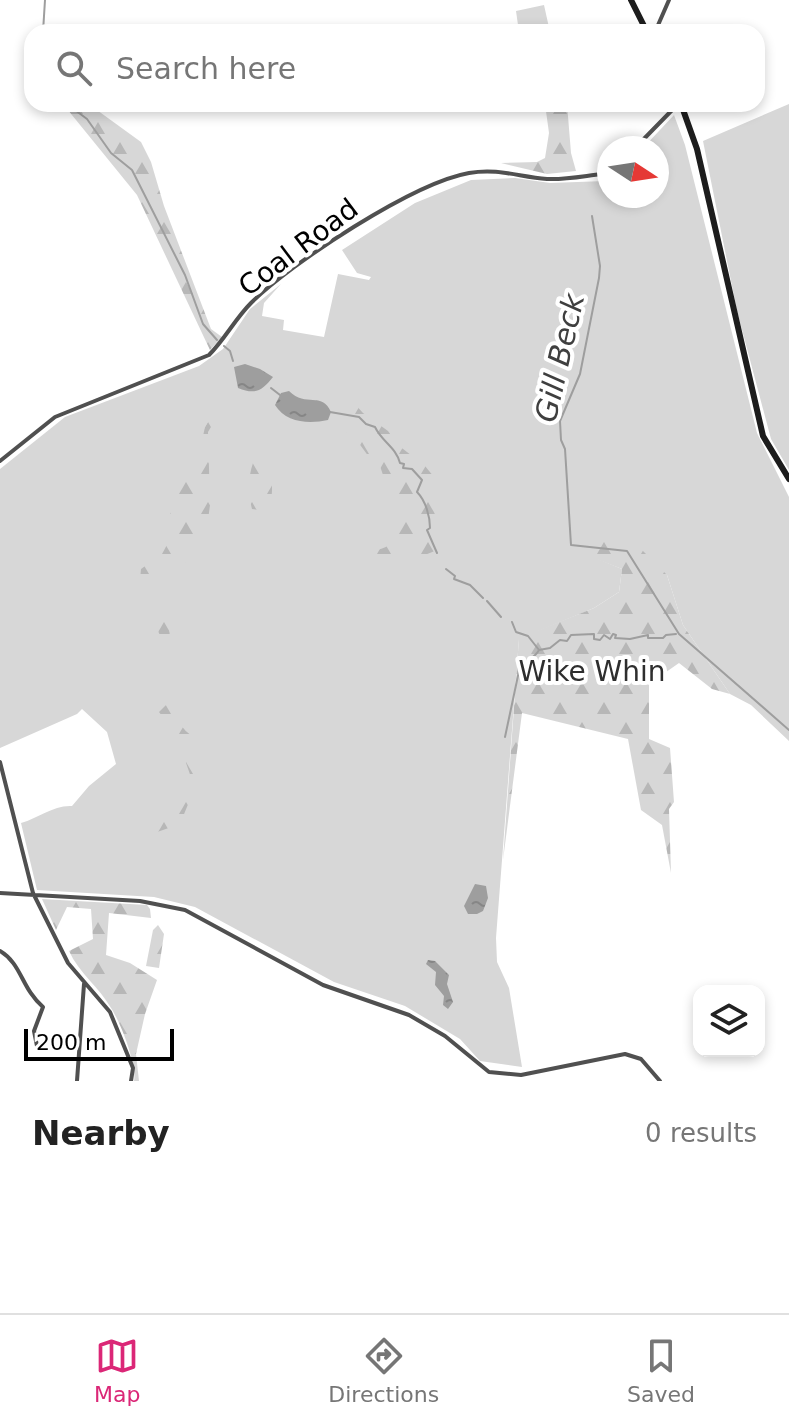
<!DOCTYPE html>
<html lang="en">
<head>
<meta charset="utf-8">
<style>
  body { margin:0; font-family:"DejaVu Sans",sans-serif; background:#f6f6f6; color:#222 }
  .controls { position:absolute; right:24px; bottom:24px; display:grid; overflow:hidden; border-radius:16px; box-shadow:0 4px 12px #0003 }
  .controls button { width:72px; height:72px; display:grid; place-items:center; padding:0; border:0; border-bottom:2px solid #e0e0e0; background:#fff; color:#222; font:40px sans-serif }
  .compass { position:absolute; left:597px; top:136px; width:72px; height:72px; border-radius:50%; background:#fff; box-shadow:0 4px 12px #0003; rotate:102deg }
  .scale { position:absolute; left:24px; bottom:20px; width:150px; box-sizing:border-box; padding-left:8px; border:4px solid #000; border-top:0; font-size:22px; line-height:28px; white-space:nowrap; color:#000; -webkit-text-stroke:6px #fff; paint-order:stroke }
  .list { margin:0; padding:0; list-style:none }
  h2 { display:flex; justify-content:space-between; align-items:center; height:104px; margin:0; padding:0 32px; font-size:34px }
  h2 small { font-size:26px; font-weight:400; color:#767676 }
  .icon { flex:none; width:44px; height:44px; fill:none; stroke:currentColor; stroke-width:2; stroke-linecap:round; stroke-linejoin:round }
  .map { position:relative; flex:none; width:789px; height:1081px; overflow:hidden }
  .search { position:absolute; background:#fff; box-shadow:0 4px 12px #0003; left:24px; right:24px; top:24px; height:88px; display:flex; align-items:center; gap:20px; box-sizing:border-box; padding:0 28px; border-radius:24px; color:#767676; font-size:30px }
  .sheet { height:232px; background:#fff }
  nav { display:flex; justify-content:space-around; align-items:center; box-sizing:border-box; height:112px; border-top:2px solid #e0e0e0; background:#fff; font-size:22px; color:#767676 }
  nav a { display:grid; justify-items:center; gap:4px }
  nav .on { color:#db2777 }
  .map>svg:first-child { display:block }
</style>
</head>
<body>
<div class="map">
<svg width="789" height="1081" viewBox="0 0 789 1081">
  <defs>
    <pattern id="forest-firs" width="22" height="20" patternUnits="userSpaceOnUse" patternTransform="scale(2)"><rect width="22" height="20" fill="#d7d7d7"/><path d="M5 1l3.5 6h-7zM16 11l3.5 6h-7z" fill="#b7b7b7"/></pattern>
    <pattern id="water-ripples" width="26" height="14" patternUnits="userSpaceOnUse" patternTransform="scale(2)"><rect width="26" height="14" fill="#9e9e9e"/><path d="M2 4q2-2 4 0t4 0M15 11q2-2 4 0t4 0" fill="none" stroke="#868686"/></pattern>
  </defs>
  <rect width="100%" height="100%" fill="#fff"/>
  <path fill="#d7d7d7" d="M544 5 550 32H519L516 11Z
    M789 104V470L771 439 737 311 703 141Z
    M674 115 685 145 757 433 789 497V741L751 705 730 694 683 625 667 575 574 549 622 569 619 592 594 608 519 639 496 938 497 962 509 988 522 1067 480 1061 460 1039 405 1006 334 982 195 907 154 897 37 890 21 823C39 818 53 805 72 806L89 786 116 764 107 732 82 709 77 714 0 748V469L65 417 199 366 223 349 250 309 281 284 264 303 262 316 284 320 283 330 324 337 338 274 369 280 371 277 357 273 342 250 415 203 471 180 515 178 550 183 605 181 609 178V196H657V148H643Z"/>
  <path fill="url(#forest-firs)" d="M63 104 90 105 141 142 151 162 164 206 211 329 222 337 210 350 137 195Z
    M545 104H567L571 153 576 171 547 174 501 163 537 162 545 158 549 133Z
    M224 396 228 398 208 432 210 505 206 535 199 553 175 569 140 580 141 569 162 554 168 543 171 507 181 479 201 445 205 427Z
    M353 402 363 413 388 431 398 445 425 466 434 477 435 521 444 547C423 557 392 567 370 556L372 551C405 546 400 524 404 498L388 490 378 460 369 457 358 442 347 433 341 419 342 412Z
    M262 461C273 475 273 485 271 502L259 510 252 509C248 494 248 477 253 463Z
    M612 531 639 547 667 575 683 625 730 694 712 689 679 663 649 684V739L670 748 674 802 669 809 671 873 662 825 641 810 628 739 522 713 503 860 519 638 594 608 619 592 622 569 573 550Z
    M153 607C174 614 170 645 170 663H166L163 643 150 611Z
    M168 703 175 707C178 723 184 734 200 739L195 782 193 783 185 760 186 748 159 712Z
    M187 795 191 797 180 824 143 837 127 833 128 826 164 816 181 806Z
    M42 899 147 905 150 909 151 918 109 913 106 955 130 963 157 980 145 1014 136 1054 139 1081H134C137 1065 121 1023 111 1008 99 987 79 973 69 951L93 939 91 909 67 907 56 930Z
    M158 925 164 934 159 968 146 966 153 930Z"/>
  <path fill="url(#water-ripples)" d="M245 364 260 369 273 377C262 391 255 395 238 388L234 367Z
    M289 391C306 408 322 391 331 412L328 420C309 424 286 423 275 405L281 393Z
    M475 884 486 886 488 898 483 911 477 914H468L464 906Z
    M428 960 435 961 449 975 447 984 453 1002 448 1009 443 1005 444 996 435 985 436 972 426 964Z"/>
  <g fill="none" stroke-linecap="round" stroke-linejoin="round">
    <path stroke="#9e9e9e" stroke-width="2" d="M43 32 45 0
      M67 104 87 119 111 153 132 170 185 275 203 324 217 340
      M592 216 600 266 599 278 580 374 560 421 561 440 565 449 571 545 627 551 679 634 789 730
      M224 346 230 351 233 361
      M271 388 280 395
      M330 412 359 417 366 424 375 427C382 442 396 447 400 463L404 464 403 468 412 469 422 480 417 492C426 501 430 517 430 528L427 530 437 553
      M446 569 455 576 454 579 470 585 483 598
      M487 601 501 617
      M512 622 516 632 528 636 539 650 550 648 560 640 567 641 571 635 594 634V639L600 640 604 635 610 639 613 634 616 635 615 638 630 639 648 635V638H663L666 635 676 634
      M505 737 519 671C525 658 533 661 539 650"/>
    <path stroke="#505050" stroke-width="4" d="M655 32 669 0
      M635 148 678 104
      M0 461 55 417 209 355C225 339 235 319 251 303 291 263 413 183 469 173 499 168 519 177 547 179 565 180 584 176 602 174L609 170
      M0 762 33 893 68 963 110 1012 133 1068 131 1081
      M0 893 140 901 185 910 323 985 409 1015 445 1036 489 1072 521 1075 625 1054 641 1059 660 1081
      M0 951C22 964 21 988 43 1007L34 1031 37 1046
      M77 1081 84 984"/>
    <path stroke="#1d1d1d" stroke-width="6" d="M631 0 647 32
      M681 104 697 149 763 436 789 479"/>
  </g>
  <g text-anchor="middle" stroke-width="8" stroke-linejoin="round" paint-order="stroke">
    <g font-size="28" fill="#000" stroke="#fff">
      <text transform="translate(298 247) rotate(-37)" y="10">Coal Road</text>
    </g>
    <g font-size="28" fill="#2e2e2e" stroke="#fff">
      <text x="592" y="681">Wike Whin</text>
    </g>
    <g font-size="30" font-style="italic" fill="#3f3f3f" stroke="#fff">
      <text transform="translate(560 358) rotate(-77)" y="10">Gill Beck</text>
    </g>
  </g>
</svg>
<div class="controls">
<button><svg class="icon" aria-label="layers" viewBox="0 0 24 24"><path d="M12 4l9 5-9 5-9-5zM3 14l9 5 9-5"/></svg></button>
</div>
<svg class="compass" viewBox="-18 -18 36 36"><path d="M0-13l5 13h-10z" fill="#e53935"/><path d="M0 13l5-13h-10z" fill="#767676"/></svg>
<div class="scale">200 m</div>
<div class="search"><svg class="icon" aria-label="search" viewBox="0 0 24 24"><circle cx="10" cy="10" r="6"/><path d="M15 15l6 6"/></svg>Search here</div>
</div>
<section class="sheet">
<h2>Nearby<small>0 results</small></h2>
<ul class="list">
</ul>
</section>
<nav>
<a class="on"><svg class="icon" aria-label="map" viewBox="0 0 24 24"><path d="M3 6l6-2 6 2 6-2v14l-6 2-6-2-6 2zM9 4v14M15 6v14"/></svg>Map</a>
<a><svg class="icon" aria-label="directions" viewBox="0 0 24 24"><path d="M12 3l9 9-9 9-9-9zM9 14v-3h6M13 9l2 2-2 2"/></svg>Directions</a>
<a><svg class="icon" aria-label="saved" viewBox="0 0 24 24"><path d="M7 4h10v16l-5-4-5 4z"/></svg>Saved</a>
</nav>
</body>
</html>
